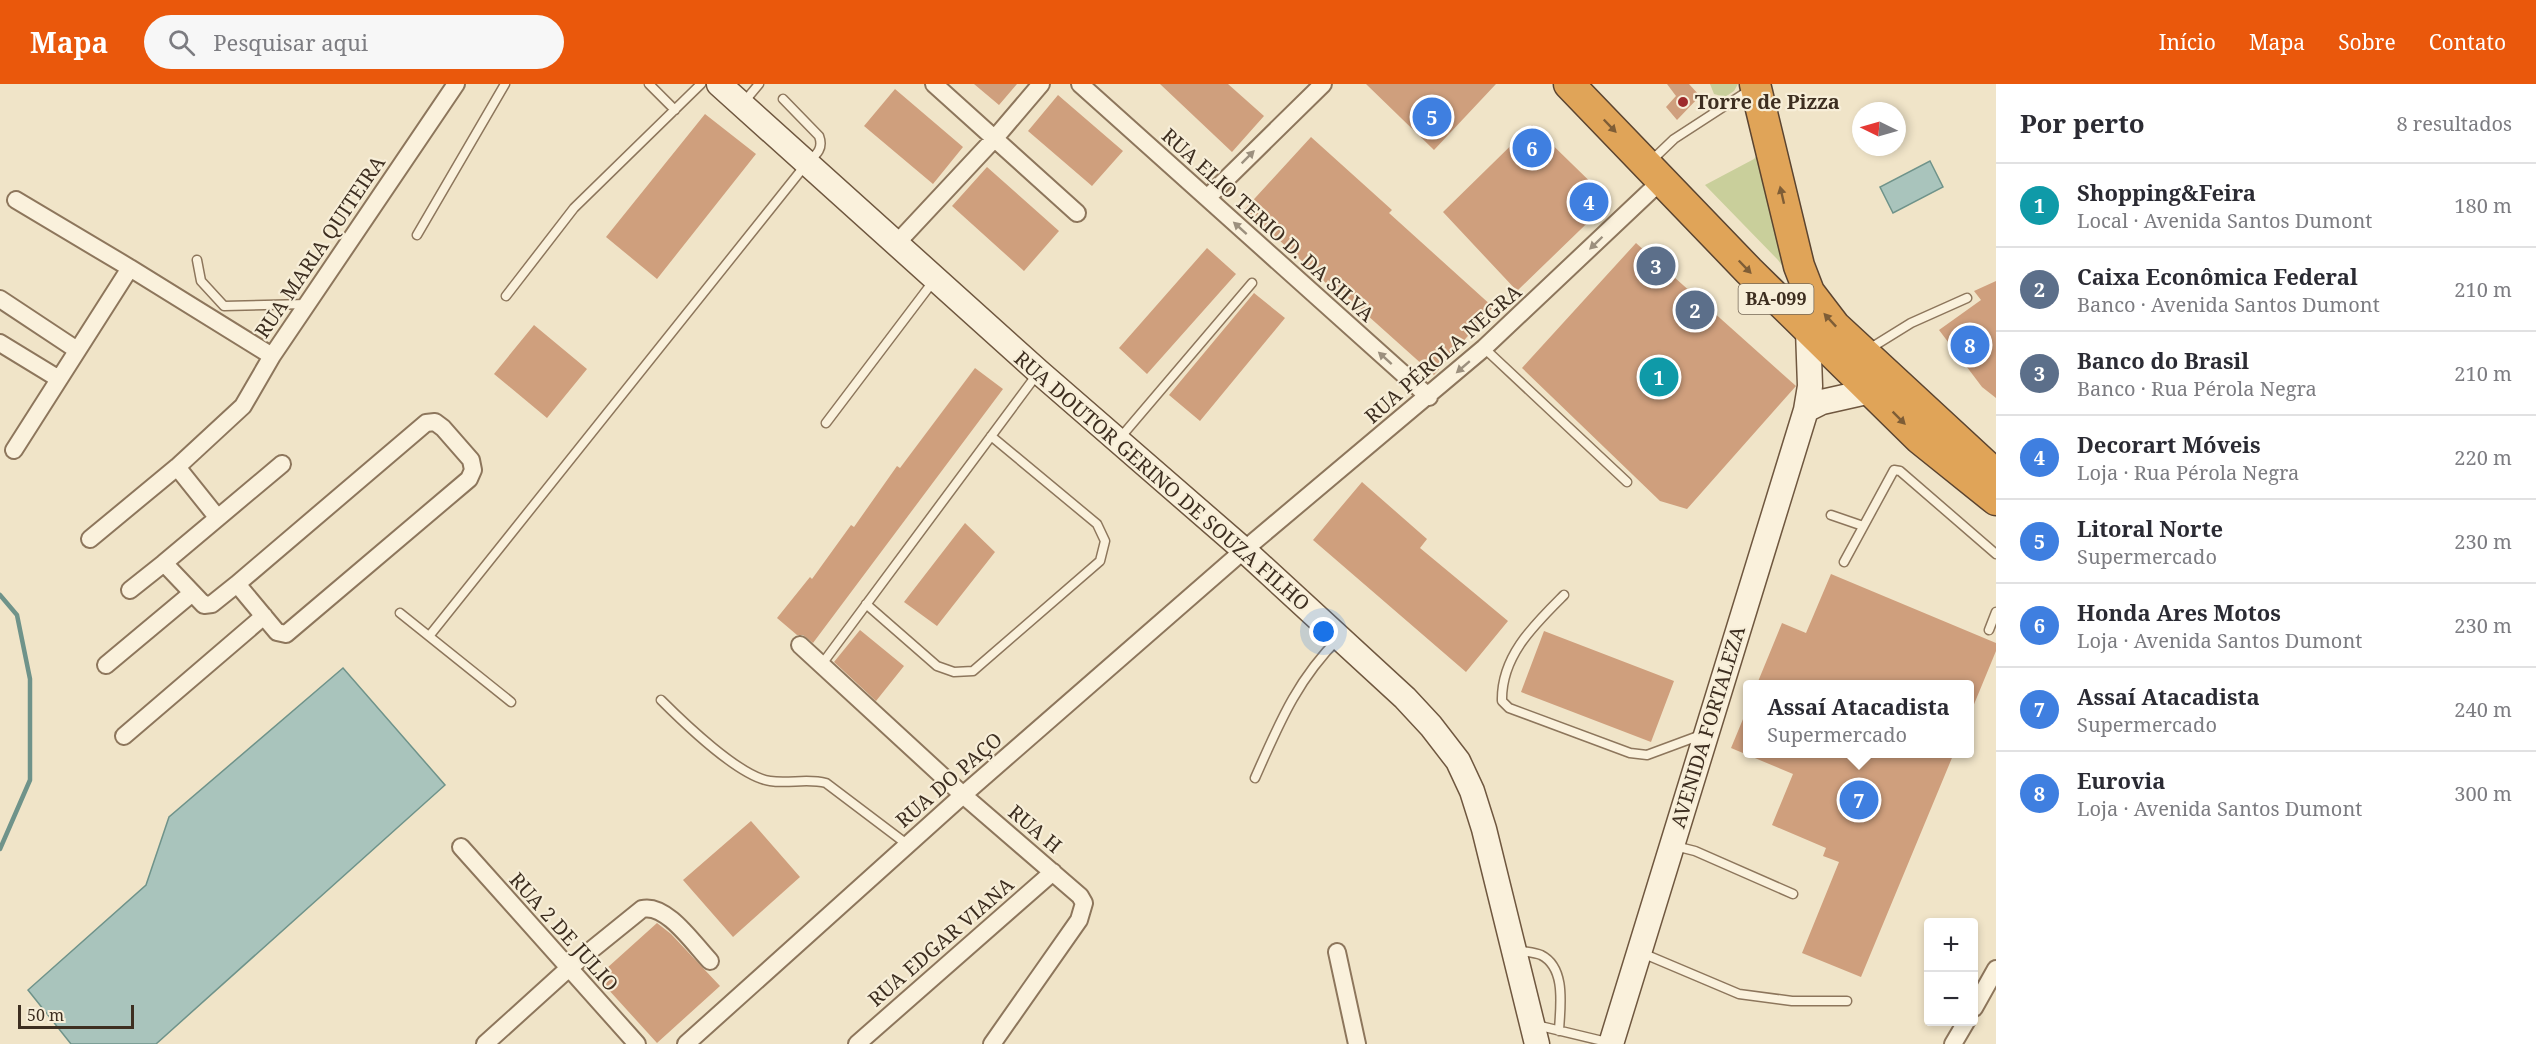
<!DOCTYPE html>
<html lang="pt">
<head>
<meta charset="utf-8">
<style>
  body { margin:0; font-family:"Noto Serif",serif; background:#f7f7f7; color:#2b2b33 }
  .controls { position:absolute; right:18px; bottom:18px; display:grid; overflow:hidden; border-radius:6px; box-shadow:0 3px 9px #0003 }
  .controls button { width:54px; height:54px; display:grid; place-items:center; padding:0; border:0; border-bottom:2px solid #e1e1e2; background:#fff; color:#2b2b33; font:30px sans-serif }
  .compass { position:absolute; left:1852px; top:18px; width:54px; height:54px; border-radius:50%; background:#fff; box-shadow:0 3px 9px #0003; rotate:275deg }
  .scale { position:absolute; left:18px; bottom:15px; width:116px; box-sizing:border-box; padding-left:6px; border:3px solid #3d2e20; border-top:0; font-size:16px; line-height:21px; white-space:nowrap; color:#3d2e20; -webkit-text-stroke:4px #f7eed8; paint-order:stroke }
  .you { position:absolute; left:1324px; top:548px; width:21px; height:21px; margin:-15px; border:4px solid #fff; border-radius:50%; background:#1a73e8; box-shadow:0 0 0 9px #1a73e833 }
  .badge { display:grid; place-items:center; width:39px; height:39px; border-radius:50%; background:#ea580c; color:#fff; font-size:20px; font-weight:700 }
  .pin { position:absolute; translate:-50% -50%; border:3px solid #fff; box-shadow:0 2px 6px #0006 }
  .popup { position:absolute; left:1743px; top:596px; width:231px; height:78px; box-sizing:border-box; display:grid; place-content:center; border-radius:6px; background:#fff; filter:drop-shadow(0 2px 4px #0005); font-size:20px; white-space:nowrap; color:#7c7c81 }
  .popup b { font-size:22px; color:#2b2b33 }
  .popup::after { content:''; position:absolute; left:50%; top:100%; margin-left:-12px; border:12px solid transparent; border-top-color:#fff }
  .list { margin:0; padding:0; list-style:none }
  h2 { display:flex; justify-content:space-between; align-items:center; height:78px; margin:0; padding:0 24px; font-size:26px }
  h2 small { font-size:20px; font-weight:400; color:#7c7c81 }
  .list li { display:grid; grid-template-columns:39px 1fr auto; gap:18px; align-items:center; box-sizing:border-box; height:84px; padding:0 24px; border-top:2px solid #e1e1e2 }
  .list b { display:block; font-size:22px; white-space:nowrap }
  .list p { margin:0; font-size:20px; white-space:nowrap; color:#7c7c81 }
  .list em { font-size:20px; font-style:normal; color:#7c7c81 }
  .icon { flex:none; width:33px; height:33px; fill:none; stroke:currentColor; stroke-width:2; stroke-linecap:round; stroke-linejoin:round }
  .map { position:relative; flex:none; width:1996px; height:960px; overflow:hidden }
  header { display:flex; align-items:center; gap:36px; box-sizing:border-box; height:84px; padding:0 30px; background:#ea580c; color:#fff }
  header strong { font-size:28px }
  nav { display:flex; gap:33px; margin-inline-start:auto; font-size:21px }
  .search { width:420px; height:54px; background:#f7f7f7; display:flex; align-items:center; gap:15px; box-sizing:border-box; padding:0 21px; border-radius:33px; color:#7c7c81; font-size:22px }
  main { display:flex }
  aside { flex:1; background:#fff }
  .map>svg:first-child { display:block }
</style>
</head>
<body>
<header>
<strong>Mapa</strong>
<div class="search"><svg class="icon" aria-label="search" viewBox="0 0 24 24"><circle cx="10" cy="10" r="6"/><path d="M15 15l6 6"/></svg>Pesquisar aqui</div>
<nav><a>Início</a><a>Mapa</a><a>Sobre</a><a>Contato</a></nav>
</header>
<main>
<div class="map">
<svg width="1996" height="960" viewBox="0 0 1996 960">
  <rect width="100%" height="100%" fill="#f0e4c8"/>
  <path fill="#c9cf9b" d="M1710 0H1738L1734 7 1725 13 1714 10Z
    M1768 56 1804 211 1778 176 1705 101 1754 75Z"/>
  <path fill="#a9c4bc" stroke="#6f938a" stroke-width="1.5" d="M1930 77 1943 103 1893 129 1880 103Z
    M343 584 445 701 156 960H71L28 906 146 801 169 733Z"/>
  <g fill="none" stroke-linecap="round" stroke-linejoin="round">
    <path stroke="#6f938a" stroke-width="4.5" d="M0 511 17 531 30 595V696L0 765"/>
  </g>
  <path fill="#cf9f7d" d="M974 0H1017L999 21Z
    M1160 0H1228L1264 32 1232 68Z
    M1366 0H1496L1434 66Z
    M1667 0H1689L1700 12 1677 36 1666 23 1676 12Z
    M895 5 963 63 933 100 864 42Z
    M1058 11 1123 67 1092 102 1028 47Z
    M705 30 756 70 657 195 606 153Z
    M1532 41 1610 117 1517 207 1443 128Z
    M1311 53 1392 126 1389 129 1493 223 1434 291 1328 196 1326 199 1245 125Z
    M987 83 1059 147 1024 187 952 122Z
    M1636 159 1796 302 1687 425 1660 417 1522 284Z
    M1207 164 1236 190 1147 290 1119 264Z
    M1996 197V314L1982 303 1939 246 1981 216 1974 207Z
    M1254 209 1285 234 1200 337 1169 311Z
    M534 241 587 285 547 334 494 290Z
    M975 284 1003 305 813 559 803 551H797L777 534 810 493 812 495 851 441 854 443 897 382 900 384Z
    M1362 398 1427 455 1420 464 1508 537 1466 588 1313 456Z
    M965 439 995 468 937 542 904 518Z
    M1831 490 1996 559V567L1970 630V600H1757L1782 539 1806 549Z
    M860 546 904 582 876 617 834 578Z
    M1544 547 1674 597 1651 658 1521 608Z
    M1748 623V669H1954L1861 893 1802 869 1839 778 1823 772 1826 764 1772 741 1793 690 1731 664Z
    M751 737 800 793 733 853 683 796Z
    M657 839 671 850 720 902 657 959 597 893Z"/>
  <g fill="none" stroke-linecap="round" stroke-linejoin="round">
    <g stroke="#8d765c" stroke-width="11">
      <path id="lane" d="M649 0 675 26
        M744 18 759 0
        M1650 78 1674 55 1751 5
        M417 151 505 0
        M197 176 201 197 224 222 307 220
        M506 212 574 124 701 0
        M1484 264 1627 398
        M1869 265 1911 239 1967 214
        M826 339 935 195
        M1120 354 1252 199
        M1831 431 1863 442
        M1844 478 1894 386 1900 387 1996 470
        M1564 511C1534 541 1501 572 1502 617L1509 624 1630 669 1647 671 1701 651
        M866 520 937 582 954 588 973 587 1100 477 1105 457 1097 440 991 352
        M400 529 511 618
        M1989 546 1996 528
        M430 551 807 79C816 71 824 65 819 52L783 15
        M822 580 1038 289
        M661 616C683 638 740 693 770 697 789 700 807 694 826 699L908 761
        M1255 694C1279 640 1296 597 1339 554
        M1675 762 1695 767 1793 810
        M1517 866C1525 868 1534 868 1541 871 1567 884 1560 924 1559 947
        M1642 869 1739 910 1792 917H1847
        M1536 941 1611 959"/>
    </g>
    <g stroke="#8d765c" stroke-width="20">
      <path id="street" d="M934 0 1077 129
        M1080 0 1429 313
        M1207 114 1323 0
        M16 116 130 184
        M896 160 995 54 1041 0
        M0 215 77 266
        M0 259 59 295
        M14 366 130 184 272 272 456 0
        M177 383 217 433
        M90 455 177 383 243 322 272 272
        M237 500 426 339 435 338 443 344 471 376 473 386 469 395 286 550 277 548 237 500 212 520 204 521 164 479 282 380
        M130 506 164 479
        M800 561 963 711 1080 812 1084 819 1079 836 992 960
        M106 581 191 510
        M124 652 264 532
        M461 763 637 960
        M1337 868 1357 960
        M1974 924 1996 885
        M485 960 569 884 642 825C666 819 693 859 710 877
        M686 960 963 711 1244 466 1484 264 1662 96
        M857 960 1053 788
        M1953 960 1966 938"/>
    </g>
    <g stroke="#6f573f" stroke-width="27">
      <path id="secondary" d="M719 0 1039 288 1244 466 1405 614 1431 642 1458 677 1472 707 1484 745 1537 960
        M1806 326 1822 318 1871 307
        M1611 960 1806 326 1810 302 1808 246"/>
    </g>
    <g stroke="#5b4430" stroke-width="33">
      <path id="highway" d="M1569 0 1749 187 1920 355 1996 416
        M1755 0 1799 182 1809 208 1835 242 1996 391"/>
    </g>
    <use href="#lane" stroke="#faf1dc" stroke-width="8"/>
    <use href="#street" stroke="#faf1dc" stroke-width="16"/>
    <use href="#secondary" stroke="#faf1dc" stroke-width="24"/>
    <use href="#highway" stroke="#e0a458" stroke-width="30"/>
  </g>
  <defs><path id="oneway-solid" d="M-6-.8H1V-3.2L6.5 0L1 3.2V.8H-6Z" transform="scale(1.5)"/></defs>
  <g fill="#7e5d36">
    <use href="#oneway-solid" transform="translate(1610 42) rotate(46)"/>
    <use href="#oneway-solid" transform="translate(1782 111) rotate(-103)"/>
    <use href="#oneway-solid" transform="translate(1745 183) rotate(46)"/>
    <use href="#oneway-solid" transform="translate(1830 236) rotate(-133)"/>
    <use href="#oneway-solid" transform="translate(1899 334) rotate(45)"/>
  </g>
  <g fill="#9c907e">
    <use href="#oneway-solid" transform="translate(1248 73) rotate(-45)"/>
    <use href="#oneway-solid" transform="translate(1240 144) rotate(-138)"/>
    <use href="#oneway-solid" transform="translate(1596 159) rotate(136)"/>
    <use href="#oneway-solid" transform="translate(1385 274) rotate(-138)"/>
    <use href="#oneway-solid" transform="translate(1463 283) rotate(139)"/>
  </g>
  <circle fill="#9e2a2b" stroke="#f7eed8" stroke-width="2" cx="1683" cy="18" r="6"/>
  <g text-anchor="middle" stroke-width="4.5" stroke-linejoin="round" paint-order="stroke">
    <rect fill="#f7eed8" stroke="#756857" stroke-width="1.5" x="1738.5" y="200" width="75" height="30" rx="4.5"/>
    <g font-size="18" font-weight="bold" fill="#3d2e20">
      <text x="1776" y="221">BA-099</text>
    </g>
    <g font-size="20" font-weight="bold" fill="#3d2e20" stroke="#f7eed8" text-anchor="start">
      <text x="1695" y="25">Torre de Pizza</text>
    </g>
    <g font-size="20" fill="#3d2e20" stroke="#f7eed8">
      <text transform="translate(1268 141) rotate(42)" y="7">RUA ELIO TERIO D. DA SILVA</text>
      <text transform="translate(320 163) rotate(-56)" y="7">RUA MARIA QUITEIRA</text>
      <text transform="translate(1443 270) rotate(-41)" y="7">RUA PÉROLA NEGRA</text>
      <text transform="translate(1162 397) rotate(41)" y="7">RUA DOUTOR GERINO DE SOUZA FILHO</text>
      <text transform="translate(1708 643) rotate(-73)" y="7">AVENIDA FORTALEZA</text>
      <text transform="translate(949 696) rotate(-41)" y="7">RUA DO PAÇO</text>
      <text transform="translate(1035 745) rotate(40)" y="7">RUA H</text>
      <text transform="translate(564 848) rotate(48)" y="7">RUA 2 DE JULIO</text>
      <text transform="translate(941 858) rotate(-41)" y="7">RUA EDGAR VIANA</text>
    </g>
  </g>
</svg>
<div class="controls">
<button>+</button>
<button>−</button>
</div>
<svg class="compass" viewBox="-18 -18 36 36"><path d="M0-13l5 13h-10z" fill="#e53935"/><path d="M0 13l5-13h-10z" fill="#7c7c81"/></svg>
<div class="scale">50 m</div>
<div class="you"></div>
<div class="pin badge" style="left:1659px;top:293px;background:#0f9aa8">1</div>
<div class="pin badge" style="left:1695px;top:226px;background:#5c6f8a">2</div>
<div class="pin badge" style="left:1656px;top:182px;background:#5c6f8a">3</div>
<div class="pin badge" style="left:1589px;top:118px;background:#3f7fe0">4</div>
<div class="pin badge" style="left:1432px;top:33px;background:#3f7fe0">5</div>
<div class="pin badge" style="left:1532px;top:64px;background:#3f7fe0">6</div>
<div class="pin badge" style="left:1859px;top:716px;background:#3f7fe0">7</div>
<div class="popup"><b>Assaí Atacadista</b>Supermercado</div>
<div class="pin badge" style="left:1970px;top:261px;background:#3f7fe0">8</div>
</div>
<aside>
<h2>Por perto<small>8 resultados</small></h2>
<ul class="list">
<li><span class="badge" style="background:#0f9aa8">1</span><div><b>Shopping&amp;Feira</b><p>Local · Avenida Santos Dumont</p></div><em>180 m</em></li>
<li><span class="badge" style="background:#5c6f8a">2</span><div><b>Caixa Econômica Federal</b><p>Banco · Avenida Santos Dumont</p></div><em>210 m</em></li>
<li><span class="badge" style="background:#5c6f8a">3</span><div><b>Banco do Brasil</b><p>Banco · Rua Pérola Negra</p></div><em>210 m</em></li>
<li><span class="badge" style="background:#3f7fe0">4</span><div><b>Decorart Móveis</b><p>Loja · Rua Pérola Negra</p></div><em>220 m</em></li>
<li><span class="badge" style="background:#3f7fe0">5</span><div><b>Litoral Norte</b><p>Supermercado</p></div><em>230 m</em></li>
<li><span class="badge" style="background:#3f7fe0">6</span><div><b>Honda Ares Motos</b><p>Loja · Avenida Santos Dumont</p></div><em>230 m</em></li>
<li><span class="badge" style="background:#3f7fe0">7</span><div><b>Assaí Atacadista</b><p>Supermercado</p></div><em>240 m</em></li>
<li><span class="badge" style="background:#3f7fe0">8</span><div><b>Eurovia</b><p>Loja · Avenida Santos Dumont</p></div><em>300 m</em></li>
</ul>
</aside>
</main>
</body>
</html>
